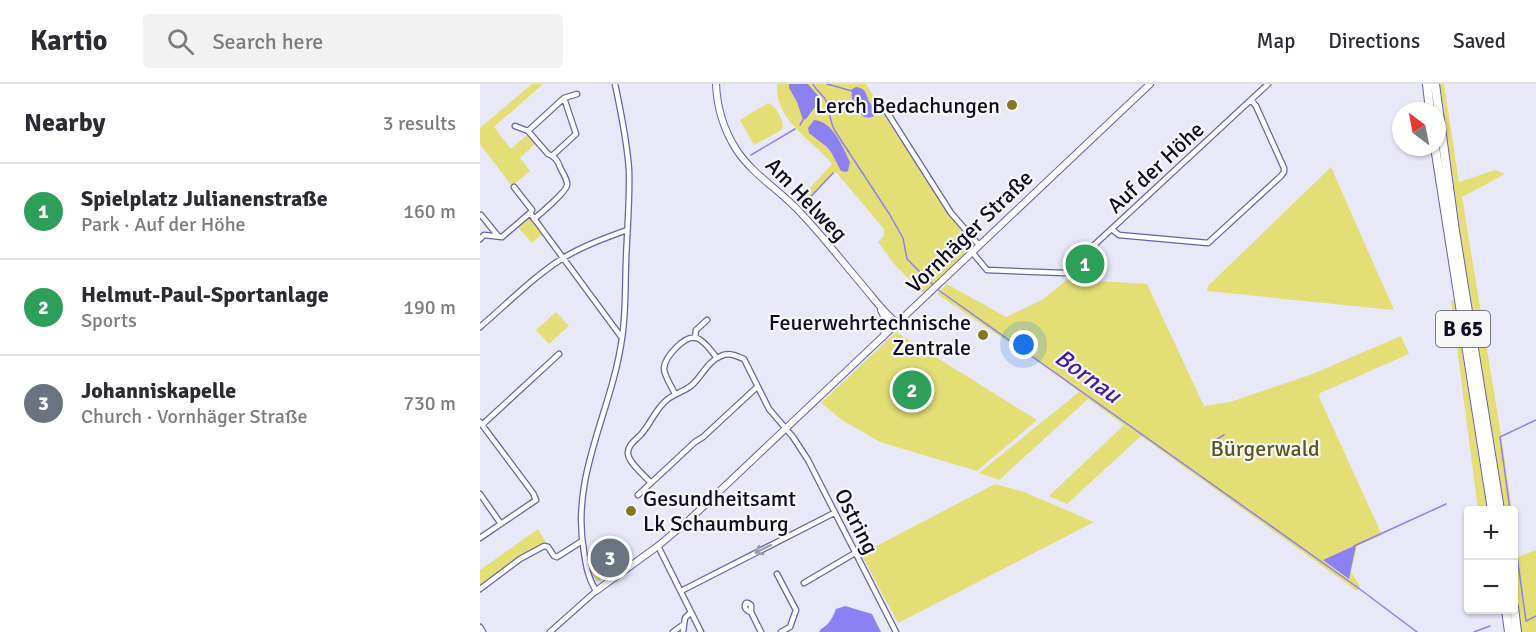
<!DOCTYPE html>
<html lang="en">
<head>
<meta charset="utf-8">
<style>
  body { margin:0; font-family:Signika,sans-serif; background:#f2f2f3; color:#2b2b33 }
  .controls { position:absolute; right:18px; bottom:18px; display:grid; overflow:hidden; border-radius:6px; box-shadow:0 2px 4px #0004 }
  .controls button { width:54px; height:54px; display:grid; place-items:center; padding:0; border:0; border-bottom:2px solid #e1e1e2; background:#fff; color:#2b2b33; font:30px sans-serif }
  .compass { position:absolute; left:912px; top:18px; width:54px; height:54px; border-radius:50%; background:#fff; box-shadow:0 2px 4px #0004; rotate:328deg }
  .you { position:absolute; left:544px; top:261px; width:21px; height:21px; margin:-15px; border:4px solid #fff; border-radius:50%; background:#1a73e8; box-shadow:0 0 0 9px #1a73e833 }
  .badge { display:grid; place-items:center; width:39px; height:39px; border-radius:50%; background:#807b22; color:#fff; font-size:20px; font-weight:700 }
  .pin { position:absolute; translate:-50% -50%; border:3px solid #fff; box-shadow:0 2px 6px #0006 }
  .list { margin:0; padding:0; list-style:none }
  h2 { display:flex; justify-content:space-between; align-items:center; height:78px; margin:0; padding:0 24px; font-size:26px }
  h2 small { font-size:20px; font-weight:400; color:#7c7c81 }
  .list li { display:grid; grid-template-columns:39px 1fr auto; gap:18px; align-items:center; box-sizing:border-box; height:96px; padding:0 24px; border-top:2px solid #e1e1e2 }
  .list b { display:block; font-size:22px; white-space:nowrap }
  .list p { margin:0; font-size:20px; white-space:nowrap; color:#7c7c81 }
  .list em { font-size:20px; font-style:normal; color:#7c7c81 }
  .icon { flex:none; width:33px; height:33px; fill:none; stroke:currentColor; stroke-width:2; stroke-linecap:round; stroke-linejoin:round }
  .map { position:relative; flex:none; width:1056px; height:548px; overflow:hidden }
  header { display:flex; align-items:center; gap:36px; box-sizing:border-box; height:84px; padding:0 30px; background:#fff; border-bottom:2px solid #e1e1e2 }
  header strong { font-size:28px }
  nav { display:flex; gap:33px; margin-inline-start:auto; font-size:21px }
  .search { width:420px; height:54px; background:#f2f2f3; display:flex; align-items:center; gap:15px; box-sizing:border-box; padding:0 21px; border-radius:6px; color:#7c7c81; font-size:22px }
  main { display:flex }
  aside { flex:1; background:#fff }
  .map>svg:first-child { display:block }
</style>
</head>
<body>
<header>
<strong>Kartio</strong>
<div class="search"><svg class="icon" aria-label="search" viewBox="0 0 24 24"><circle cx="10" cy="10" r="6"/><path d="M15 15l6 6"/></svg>Search here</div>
<nav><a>Map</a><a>Directions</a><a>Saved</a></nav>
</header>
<main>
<aside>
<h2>Nearby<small>3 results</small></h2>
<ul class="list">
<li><span class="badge" style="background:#2e9e5b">1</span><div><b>Spielplatz Julianenstraße</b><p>Park · Auf der Höhe</p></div><em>160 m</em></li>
<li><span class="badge" style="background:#2e9e5b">2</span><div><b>Helmut-Paul-Sportanlage</b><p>Sports</p></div><em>190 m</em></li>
<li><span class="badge" style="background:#6b7280">3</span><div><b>Johanniskapelle</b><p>Church · Vornhäger Straße</p></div><em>730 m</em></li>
</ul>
</aside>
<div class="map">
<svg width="1056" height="548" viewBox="0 0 1056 548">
  <rect width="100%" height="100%" fill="#e8e8f8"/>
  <path fill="#e3df76" d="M52 0H63L14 43 31 65 48 50 56 59 40 74 50 87 32 102 0 60V44Z
    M297 0H386L399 20 398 22 472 133 495 161 443 209 414 180 398 158 404 152V145L356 88 323 120 319 116 352 80C333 56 294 36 297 0Z
    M959 0H964L979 98 1015 86 1025 90 982 113 1021 351 1032 426H1024L982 161Z
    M288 19C296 22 303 35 303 44L298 48 274 61 260 36Z
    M851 83 914 226 727 207 728 202Z
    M46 134H50L62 150 52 159 37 142Z
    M588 195 667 200 724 322 750 318 830 291 921 252 929 270 840 309 839 313 902 451 877 462 871 488 880 502 877 507 661 352 587 420 569 412 644 341 608 315 519 396 499 389 599 308 579 292 457 210 467 200 526 233 562 216Z
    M974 216 1007 426H998L971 217Z
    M76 228 89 242 69 260 56 246Z
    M416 248 557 336 497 387 400 358 362 336 341 319Z
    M515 400 544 408 614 438 418 539 381 470Z
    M1034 439 1038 473 1056 466V548H1041L1034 496Z
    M58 445 66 459 0 503V486Z
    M113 471 114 473 119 471 121 474 124 472 134 486 119 497C111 493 111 481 109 473Z"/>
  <path fill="#8d80f2" d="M309 0H328L341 15 326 35 323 36 317 18 309 4Z
    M376 3C390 6 384 12 391 20 393 23 396 25 397 28 394 34 390 34 384 33 375 25 370 17 372 5Z
    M334 36C353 37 363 64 370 78L368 87 365 88 361 87 351 68 347 63 329 49 328 44Z
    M876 461 869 495 843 476Z
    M365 522 392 530 401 548H339L341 545C349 541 353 533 356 525Z"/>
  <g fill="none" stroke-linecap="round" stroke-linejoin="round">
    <path stroke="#8d80f2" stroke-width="1.5" d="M333 0C336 7 343 10 346 17 350 27 349 36 355 47L410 131 423 154 427 175 454 202
      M347 0 372 7
      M320 41 323 36
      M271 71 315 45
      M324 120 353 89
      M457 205 877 503 937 548
      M732 358 744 351
      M1030 426 1020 353 1056 336
      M1034 450 1046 537 1056 532
      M874 462 966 420
      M994 548 1010 542"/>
    <g stroke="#6862a6" stroke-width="7">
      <path id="minor" d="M403 22 471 129 499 161
        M35 42 48 47
        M73 71 96 50 84 14
        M34 103 52 126 50 129
        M1 131 18 152
        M54 135C60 130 87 107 87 101 88 96 82 88 80 83 78 77 75 72 68 70L48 47 84 14 97 10
        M633 146 639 151 728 159 801 92 804 88V84L776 22 771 16
        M0 155 4 151 22 153 50 129 142 254
        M492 168 507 186 584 189 788 0
        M0 243C27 220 53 193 83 174 103 162 125 154 147 146
        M215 254 216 246 227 236
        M195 310C192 303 184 292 184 284 185 273 205 250 217 254 225 257 232 268 237 274
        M0 338 53 409 56 416 0 454
        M2 341 79 270
        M171 399C165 392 149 379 148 370 147 360 158 355 163 348 172 337 176 324 188 315 196 309 205 307 212 301 222 292 228 277 241 272 249 268 256 272 264 275L289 325 313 353 328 376 416 548
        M0 410 21 440
        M158 411 215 358 223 353 277 303
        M178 462 211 528 205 534 203 548
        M297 490 316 526 310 543 301 548
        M324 499 375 469
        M0 505 40 475 64 462 68 463 74 472 77 473 102 457
        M201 507 354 429
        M211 528 221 548
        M271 528V521L268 519H266C263 524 267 527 271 528L281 548
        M0 543 3 548
        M70 548 116 507C108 494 106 482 104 468 90 391 132 328 142 254 146 229 145 203 146 177 147 147 150 116 149 86 147 57 141 28 135 0
        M193 548 204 540"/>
    </g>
    <g stroke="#6862a6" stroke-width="8">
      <path id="major" d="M236 0C237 23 244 46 256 65 272 90 298 105 318 126 341 150 362 177 384 203 395 216 405 230 418 240
        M401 226C406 236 409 242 403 253
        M116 507 178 462 209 436 670 0"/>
    </g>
    <g stroke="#6862a6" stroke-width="10">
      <path id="highway" d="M947 0 950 27
        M955 0 975 147 1020 426
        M955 63 1012 426
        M1034 523 1037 548
        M1026 526 1029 548"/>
    </g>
    <use href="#minor" stroke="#fff" stroke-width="4.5"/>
    <use href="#major" stroke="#fff" stroke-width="6"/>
    <use href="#highway" stroke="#fff" stroke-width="8"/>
  </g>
  <defs><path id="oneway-shaft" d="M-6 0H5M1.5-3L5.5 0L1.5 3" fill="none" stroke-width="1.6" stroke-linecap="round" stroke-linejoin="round" transform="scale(1.5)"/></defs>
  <use stroke="#9f9ea8" href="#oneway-shaft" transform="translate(283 465) rotate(153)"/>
  <g fill="#807b22" stroke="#f7f7f7" stroke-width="2">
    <circle cx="532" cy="21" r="6"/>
    <circle cx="503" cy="251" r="6"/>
    <circle cx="151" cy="427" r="6"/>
  </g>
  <g text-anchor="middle" stroke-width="4.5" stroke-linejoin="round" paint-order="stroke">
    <rect fill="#f7f7f7" stroke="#555265" stroke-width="1.5" x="956" y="227" width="54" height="36" rx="4.5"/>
    <g font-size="21" font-weight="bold" fill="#100c26">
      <text x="983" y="252">B 65</text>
    </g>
    <g font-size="22" fill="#100c26" stroke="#f7f7f7" text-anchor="end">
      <text x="520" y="29">Lerch Bedachungen</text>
      <text x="491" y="246">Feuerwehrtechnische<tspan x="491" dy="25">Zentrale</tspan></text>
      <text x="163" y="422" text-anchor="start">Gesundheitsamt<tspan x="163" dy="25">Lk Schaumburg</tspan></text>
    </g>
    <g font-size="22" fill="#100c26" stroke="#f7f7f7">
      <text transform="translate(675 83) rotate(-43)" y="8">Auf der Höhe</text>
      <text transform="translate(327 115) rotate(46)" y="8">Am Helweg</text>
      <text transform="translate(489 147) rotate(-44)" y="8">Vornhäger Straße</text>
      <text transform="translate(377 437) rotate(63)" y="8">Ostring</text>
    </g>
    <g font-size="22" fill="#59561c" stroke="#f7f7f7">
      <text x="785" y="372">Bürgerwald</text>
    </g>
    <g font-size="24" font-style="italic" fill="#441aa3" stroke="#f7f7f7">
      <text transform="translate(608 292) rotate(36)" y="8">Bornau</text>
    </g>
  </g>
</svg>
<div class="controls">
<button>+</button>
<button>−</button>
</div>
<svg class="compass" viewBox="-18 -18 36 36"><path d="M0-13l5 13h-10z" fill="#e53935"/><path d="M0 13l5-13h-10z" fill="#7c7c81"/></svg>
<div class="you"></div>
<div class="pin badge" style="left:605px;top:180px;background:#2e9e5b">1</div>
<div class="pin badge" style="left:432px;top:306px;background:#2e9e5b">2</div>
<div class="pin badge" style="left:130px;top:474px;background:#6b7280">3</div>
</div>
</main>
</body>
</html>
